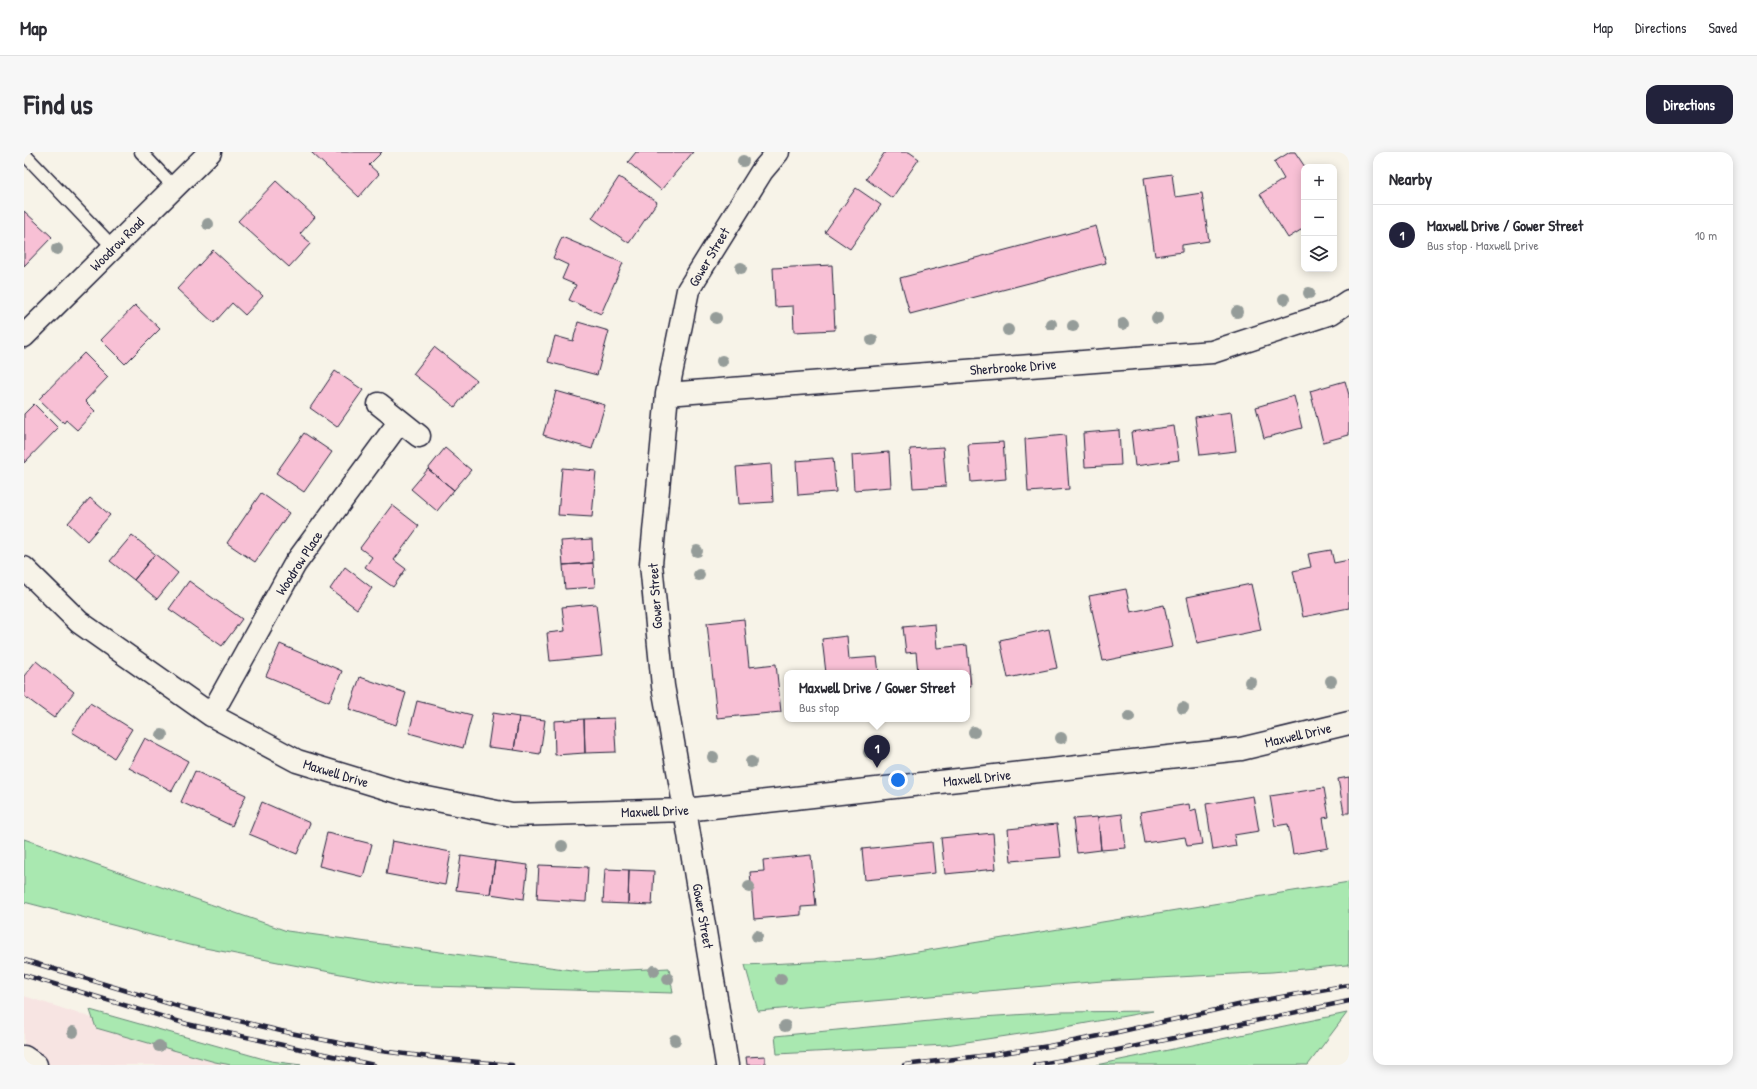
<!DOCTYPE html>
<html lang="en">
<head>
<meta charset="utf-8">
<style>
  body { margin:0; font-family:"Patrick Hand",sans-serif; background:#f7f7f7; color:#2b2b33 }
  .controls { position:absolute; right:12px; top:12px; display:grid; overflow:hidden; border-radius:8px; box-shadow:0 2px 10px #0003 }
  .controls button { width:36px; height:36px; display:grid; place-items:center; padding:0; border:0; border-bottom:1px solid #e1e1e2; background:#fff; color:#2b2b33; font:20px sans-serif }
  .you { position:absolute; left:874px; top:628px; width:14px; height:14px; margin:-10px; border:3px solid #fff; border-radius:50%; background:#1a73e8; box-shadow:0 0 0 6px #1a73e833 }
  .badge { display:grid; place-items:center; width:26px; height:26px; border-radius:50%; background:#22223b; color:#fff; font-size:13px; font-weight:700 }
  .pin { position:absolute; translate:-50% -33px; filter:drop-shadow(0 1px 2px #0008) }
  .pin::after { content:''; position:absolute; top:21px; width:14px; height:12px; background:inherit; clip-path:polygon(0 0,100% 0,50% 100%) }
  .popup { position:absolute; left:760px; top:518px; width:186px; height:52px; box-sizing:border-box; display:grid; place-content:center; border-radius:8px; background:#fff; filter:drop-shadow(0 1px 3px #0005); font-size:13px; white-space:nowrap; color:#7c7c81 }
  .popup b { font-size:15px; color:#2b2b33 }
  .popup::after { content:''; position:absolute; left:50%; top:100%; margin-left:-8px; border:8px solid transparent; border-top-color:#fff }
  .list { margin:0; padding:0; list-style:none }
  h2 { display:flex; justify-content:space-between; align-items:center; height:52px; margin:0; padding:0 16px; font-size:17px }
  h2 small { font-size:13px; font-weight:400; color:#7c7c81 }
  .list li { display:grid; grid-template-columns:26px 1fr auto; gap:12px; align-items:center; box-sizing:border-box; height:60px; padding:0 16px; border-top:1px solid #e1e1e2 }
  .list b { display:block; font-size:15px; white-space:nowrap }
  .list p { margin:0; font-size:13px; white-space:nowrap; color:#7c7c81 }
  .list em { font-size:13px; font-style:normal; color:#7c7c81 }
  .icon { flex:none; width:22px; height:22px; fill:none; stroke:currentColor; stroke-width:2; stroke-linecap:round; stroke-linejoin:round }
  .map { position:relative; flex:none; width:1325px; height:913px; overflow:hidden; border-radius:12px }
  header { display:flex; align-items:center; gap:24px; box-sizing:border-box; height:56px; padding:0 20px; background:#fff; border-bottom:1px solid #e1e1e2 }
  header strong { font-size:19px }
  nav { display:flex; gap:22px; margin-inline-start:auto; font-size:14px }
  .intro { display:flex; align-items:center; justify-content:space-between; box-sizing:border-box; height:96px; padding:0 24px }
  h1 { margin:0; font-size:28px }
  .button { padding:10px 18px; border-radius:12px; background:#22223b; color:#fff; font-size:14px; font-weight:700 }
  main { display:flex; gap:24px; padding:0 24px }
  aside { flex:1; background:#fff; border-radius:12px; box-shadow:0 2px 10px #0003 }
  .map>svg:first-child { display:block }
</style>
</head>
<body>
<header>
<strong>Map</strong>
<nav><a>Map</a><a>Directions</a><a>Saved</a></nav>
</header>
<div class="intro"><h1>Find us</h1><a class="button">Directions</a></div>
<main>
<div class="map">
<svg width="1325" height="913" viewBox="0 0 1325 913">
  <rect width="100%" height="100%" fill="#f7f3e8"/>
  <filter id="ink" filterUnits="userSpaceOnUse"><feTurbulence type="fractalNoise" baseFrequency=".025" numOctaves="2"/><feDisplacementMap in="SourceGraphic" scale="8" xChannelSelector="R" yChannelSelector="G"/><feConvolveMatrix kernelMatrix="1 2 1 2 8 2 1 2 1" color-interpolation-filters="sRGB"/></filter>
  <g filter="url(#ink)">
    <path fill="#f7e4e2" d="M0 844 158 895 267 913H0Z"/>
    <path fill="#a9e8b0" stroke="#668576" d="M0 687 263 779 562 820 645 816 649 841 374 833 165 793 0 750Z
      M1325 730V813H1322L1248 820 1078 829 734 859 721 813 850 807Z
      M66 858 247 909 277 913H207L191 910 72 876Z
      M1129 859 1030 877 922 893 753 902 751 884 927 867 1036 860Z
      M1323 861 1284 913H1072Z"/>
    <path fill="#f8c0d5" stroke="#22223b" d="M287 0H358L345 13 355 22 335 45Z
      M612 0H669L637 38 604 10Z
      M861 0H885L895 7 868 46 842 27Z
      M1266 0H1271L1281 15 1280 76 1264 86 1236 42 1260 27 1250 10Z
      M1148 22 1151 45 1178 41 1185 89 1158 93V100L1131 104 1120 26Z
      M595 25 633 50 605 91 568 66Z
      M252 29 291 65 276 82 287 91 265 115 214 69Z
      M832 36 857 53 826 97 801 80Z
      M0 59 28 85 0 114Z
      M1072 74 1082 111 886 162 876 126Z
      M538 85 599 111 577 162 545 148 552 133 538 127 544 113 529 106Z
      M189 98 239 144 221 163 208 151 190 171 153 137Z
      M808 113 811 178 770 180 769 154 751 155 749 116Z
      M111 153 136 177 101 212 77 188Z
      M554 170 585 179 573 223 524 210 531 184 549 189Z
      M410 195 452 228 431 255 389 222Z
      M60 201 84 225 61 249 71 259 53 278 42 268 40 271 15 247Z
      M311 219 339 238 313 275 286 256Z
      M1321 229 1325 243V283L1299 290 1286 239Z
      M532 239 581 253 568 297 519 283Z
      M1270 244 1278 276 1240 286 1232 255Z
      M10 252 34 276 0 311V262Z
      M1207 260 1212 299 1176 303 1171 265Z
      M1150 274 1155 308 1111 314 1107 280Z
      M1095 278 1097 313 1061 315 1059 281Z
      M280 281 308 300 280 340 252 321Z
      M1041 283 1045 337 1004 340 1001 287Z
      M979 290 982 327 947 330 944 292Z
      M919 295 922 334 889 336 886 297Z
      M421 296 447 318 430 338 404 317Z
      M865 300 867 335 830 338 828 303Z
      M809 306 812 340 774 343 772 309Z
      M747 312 749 350 715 352 712 315Z
      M538 316 572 319 568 365 534 363Z
      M404 317 430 338 413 359 387 337Z
      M237 341 265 361 231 410 203 391Z
      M66 346 86 363 63 389 44 371Z
      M368 353 395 374 370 408 382 417 369 435 341 415 348 405 336 396Z
      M108 383 131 402 110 428 86 409Z
      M568 387 569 411 539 413 537 389Z
      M1307 398 1310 411 1325 408V456L1279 465 1269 419 1287 415 1284 402Z
      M131 402 154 421 133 447 110 428Z
      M569 411 571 435 541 437 539 413Z
      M321 415 348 436 333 457 306 437Z
      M165 429 218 467 198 494 145 457Z
      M1227 432 1237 478 1173 491 1163 445Z
      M1102 437 1107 460 1140 453 1149 495 1079 509 1065 444Z
      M572 452 578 504 526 509 523 481 541 479 538 455Z
      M720 467 725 515 752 512 757 560 693 566 683 471Z
      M911 472 913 496 943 493 947 534H943V521H894L892 500 882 501 879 475Z
      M1025 477 1033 516 984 526 976 488Z
      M823 484 825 507 853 505 855 521H802L798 487Z
      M256 492 318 519 305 550 242 524Z
      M12 509 50 540 30 566 0 544V524Z
      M336 525 382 541 372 573 325 557Z
      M393 549 448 563 439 596 385 581Z
      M66 551 108 577 90 606 48 580Z
      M469 561 495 565 490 598 464 595Z
      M495 565 521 568 516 602 490 598Z
      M590 566 592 600 561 601 560 567Z
      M560 567 561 601 531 603 530 569Z
      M121 586 164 609 148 639 105 616Z
      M171 619 222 643 208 674 157 650Z
      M1325 625V661H1320L1314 627Z
      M1300 636 1305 665 1299 666 1304 696 1269 702 1264 672 1251 674 1246 644Z
      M1229 644 1235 679 1210 683 1212 694 1189 698 1182 652Z
      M238 650 286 671 273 702 225 682Z
      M1165 652 1166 659 1172 657 1178 692 1163 694 1161 685 1121 691 1116 660Z
      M1098 662 1102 696 1077 698 1074 665Z
      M1074 665 1077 698 1053 701 1049 667Z
      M1033 672 1037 705 987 709 984 677Z
      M303 681 348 692 339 725 295 714Z
      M969 681 972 717 921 722 917 686Z
      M368 689 427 700 421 733 362 722Z
      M908 690 911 721 841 728 838 697Z
      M787 703 792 754 777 755V763L730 767 726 720 740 719 739 708Z
      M437 704 471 709 466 742 432 738Z
      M471 709 504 713 500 747 466 742Z
      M515 713 564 715 562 750 513 747Z
      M581 717 605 718 604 752 579 751Z
      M605 718 630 719 628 753 604 752Z
      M741 904V913H723L722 905Z"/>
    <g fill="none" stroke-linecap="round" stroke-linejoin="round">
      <g stroke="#22223b" stroke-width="15">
        <path id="service" d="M117 0 150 35
          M0 2 89 95"/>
      </g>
      <g stroke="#22223b" stroke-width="25">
        <path id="minor" d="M0 184 186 0
          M643 242 1188 200 1307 161 1325 149
          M355 252 395 284
          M0 416 55 470 187 563 273 609 378 641 488 663 661 658 1217 597 1325 571
          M187 563 271 412 376 269
          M0 905 12 913
          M703 913 661 658 639 534 627 412 643 242 664 138 738 19 754 0"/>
      </g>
      <use href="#service" stroke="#f7f3e8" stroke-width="12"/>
      <use href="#minor" stroke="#f7f3e8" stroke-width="22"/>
      <g stroke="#22223b" stroke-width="4.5">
        <path id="rail" d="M0 808 160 856 257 879 349 898 422 907 488 913
          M0 823 163 872 350 913
          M880 913 965 903 1025 894 1085 882 1223 851 1325 833
          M1011 913 1089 899 1325 849"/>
      </g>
      <use href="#rail" stroke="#f7f3e8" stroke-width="3" stroke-dasharray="9" stroke-linecap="butt"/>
    </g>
    <g fill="#959c99">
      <circle cx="719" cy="9" r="6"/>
      <circle cx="184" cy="72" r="6"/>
      <circle cx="33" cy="97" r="6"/>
      <circle cx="717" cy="116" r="6"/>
      <circle cx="1285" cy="141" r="6"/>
      <circle cx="1260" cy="147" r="6"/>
      <circle cx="1213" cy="160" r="6"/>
      <circle cx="692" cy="166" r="6"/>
      <circle cx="1133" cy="166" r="6"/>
      <circle cx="1027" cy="172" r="6"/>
      <circle cx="1099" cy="172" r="6"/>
      <circle cx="1049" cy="174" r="6"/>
      <circle cx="984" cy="178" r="6"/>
      <circle cx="848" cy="188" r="6"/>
      <circle cx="698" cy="209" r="6"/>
      <circle cx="673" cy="399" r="6"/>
      <circle cx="675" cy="423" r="6"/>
      <circle cx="1307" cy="529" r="6"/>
      <circle cx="1226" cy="530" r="6"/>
      <circle cx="1159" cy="556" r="6"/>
      <circle cx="1105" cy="565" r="6"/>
      <circle cx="950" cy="580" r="6"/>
      <circle cx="138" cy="583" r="6"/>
      <circle cx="1037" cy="586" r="6"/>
      <circle cx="845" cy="600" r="6"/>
      <circle cx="689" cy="605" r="6"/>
      <circle cx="727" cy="610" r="6"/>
      <circle cx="538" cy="694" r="6"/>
      <circle cx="725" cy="735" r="6"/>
      <circle cx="733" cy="784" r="6"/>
      <circle cx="630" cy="819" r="6"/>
      <circle cx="644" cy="827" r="6"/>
      <circle cx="757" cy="827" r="6"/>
      <circle cx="761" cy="874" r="6"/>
      <circle cx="49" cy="880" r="6"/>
      <circle cx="651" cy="888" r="6"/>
      <circle cx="135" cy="894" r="6"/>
    </g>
  </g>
  <g text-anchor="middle" stroke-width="3" stroke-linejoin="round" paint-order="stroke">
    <g font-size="14" fill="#22223b" stroke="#f7f3e8">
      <text transform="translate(93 92) rotate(-45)" y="5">Woodrow Road</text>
      <text transform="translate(685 105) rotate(-59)" y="5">Gower Street</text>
      <text transform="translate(989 215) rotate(-4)" y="5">Sherbrooke Drive</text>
      <text transform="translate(275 411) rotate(-57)" y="5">Woodrow Place</text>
      <text transform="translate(631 444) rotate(-94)" y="5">Gower Street</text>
      <text transform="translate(1274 583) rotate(-13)" y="5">Maxwell Drive</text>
      <text transform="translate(312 621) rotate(17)" y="5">Maxwell Drive</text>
      <text transform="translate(953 626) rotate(-6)" y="5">Maxwell Drive</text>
      <text transform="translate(631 659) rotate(-2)" y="5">Maxwell Drive</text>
      <text transform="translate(679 764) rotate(80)" y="5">Gower Street</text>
    </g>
  </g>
</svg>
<div class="controls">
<button>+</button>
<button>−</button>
<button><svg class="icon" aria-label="layers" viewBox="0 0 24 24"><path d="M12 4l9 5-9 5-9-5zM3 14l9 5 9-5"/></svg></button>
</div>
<div class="you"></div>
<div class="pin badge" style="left:853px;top:616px">1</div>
<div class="popup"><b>Maxwell Drive / Gower Street</b>Bus stop</div>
</div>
<aside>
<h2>Nearby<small></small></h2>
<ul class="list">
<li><span class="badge">1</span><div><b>Maxwell Drive / Gower Street</b><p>Bus stop · Maxwell Drive</p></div><em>10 m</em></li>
</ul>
</aside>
</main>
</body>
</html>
